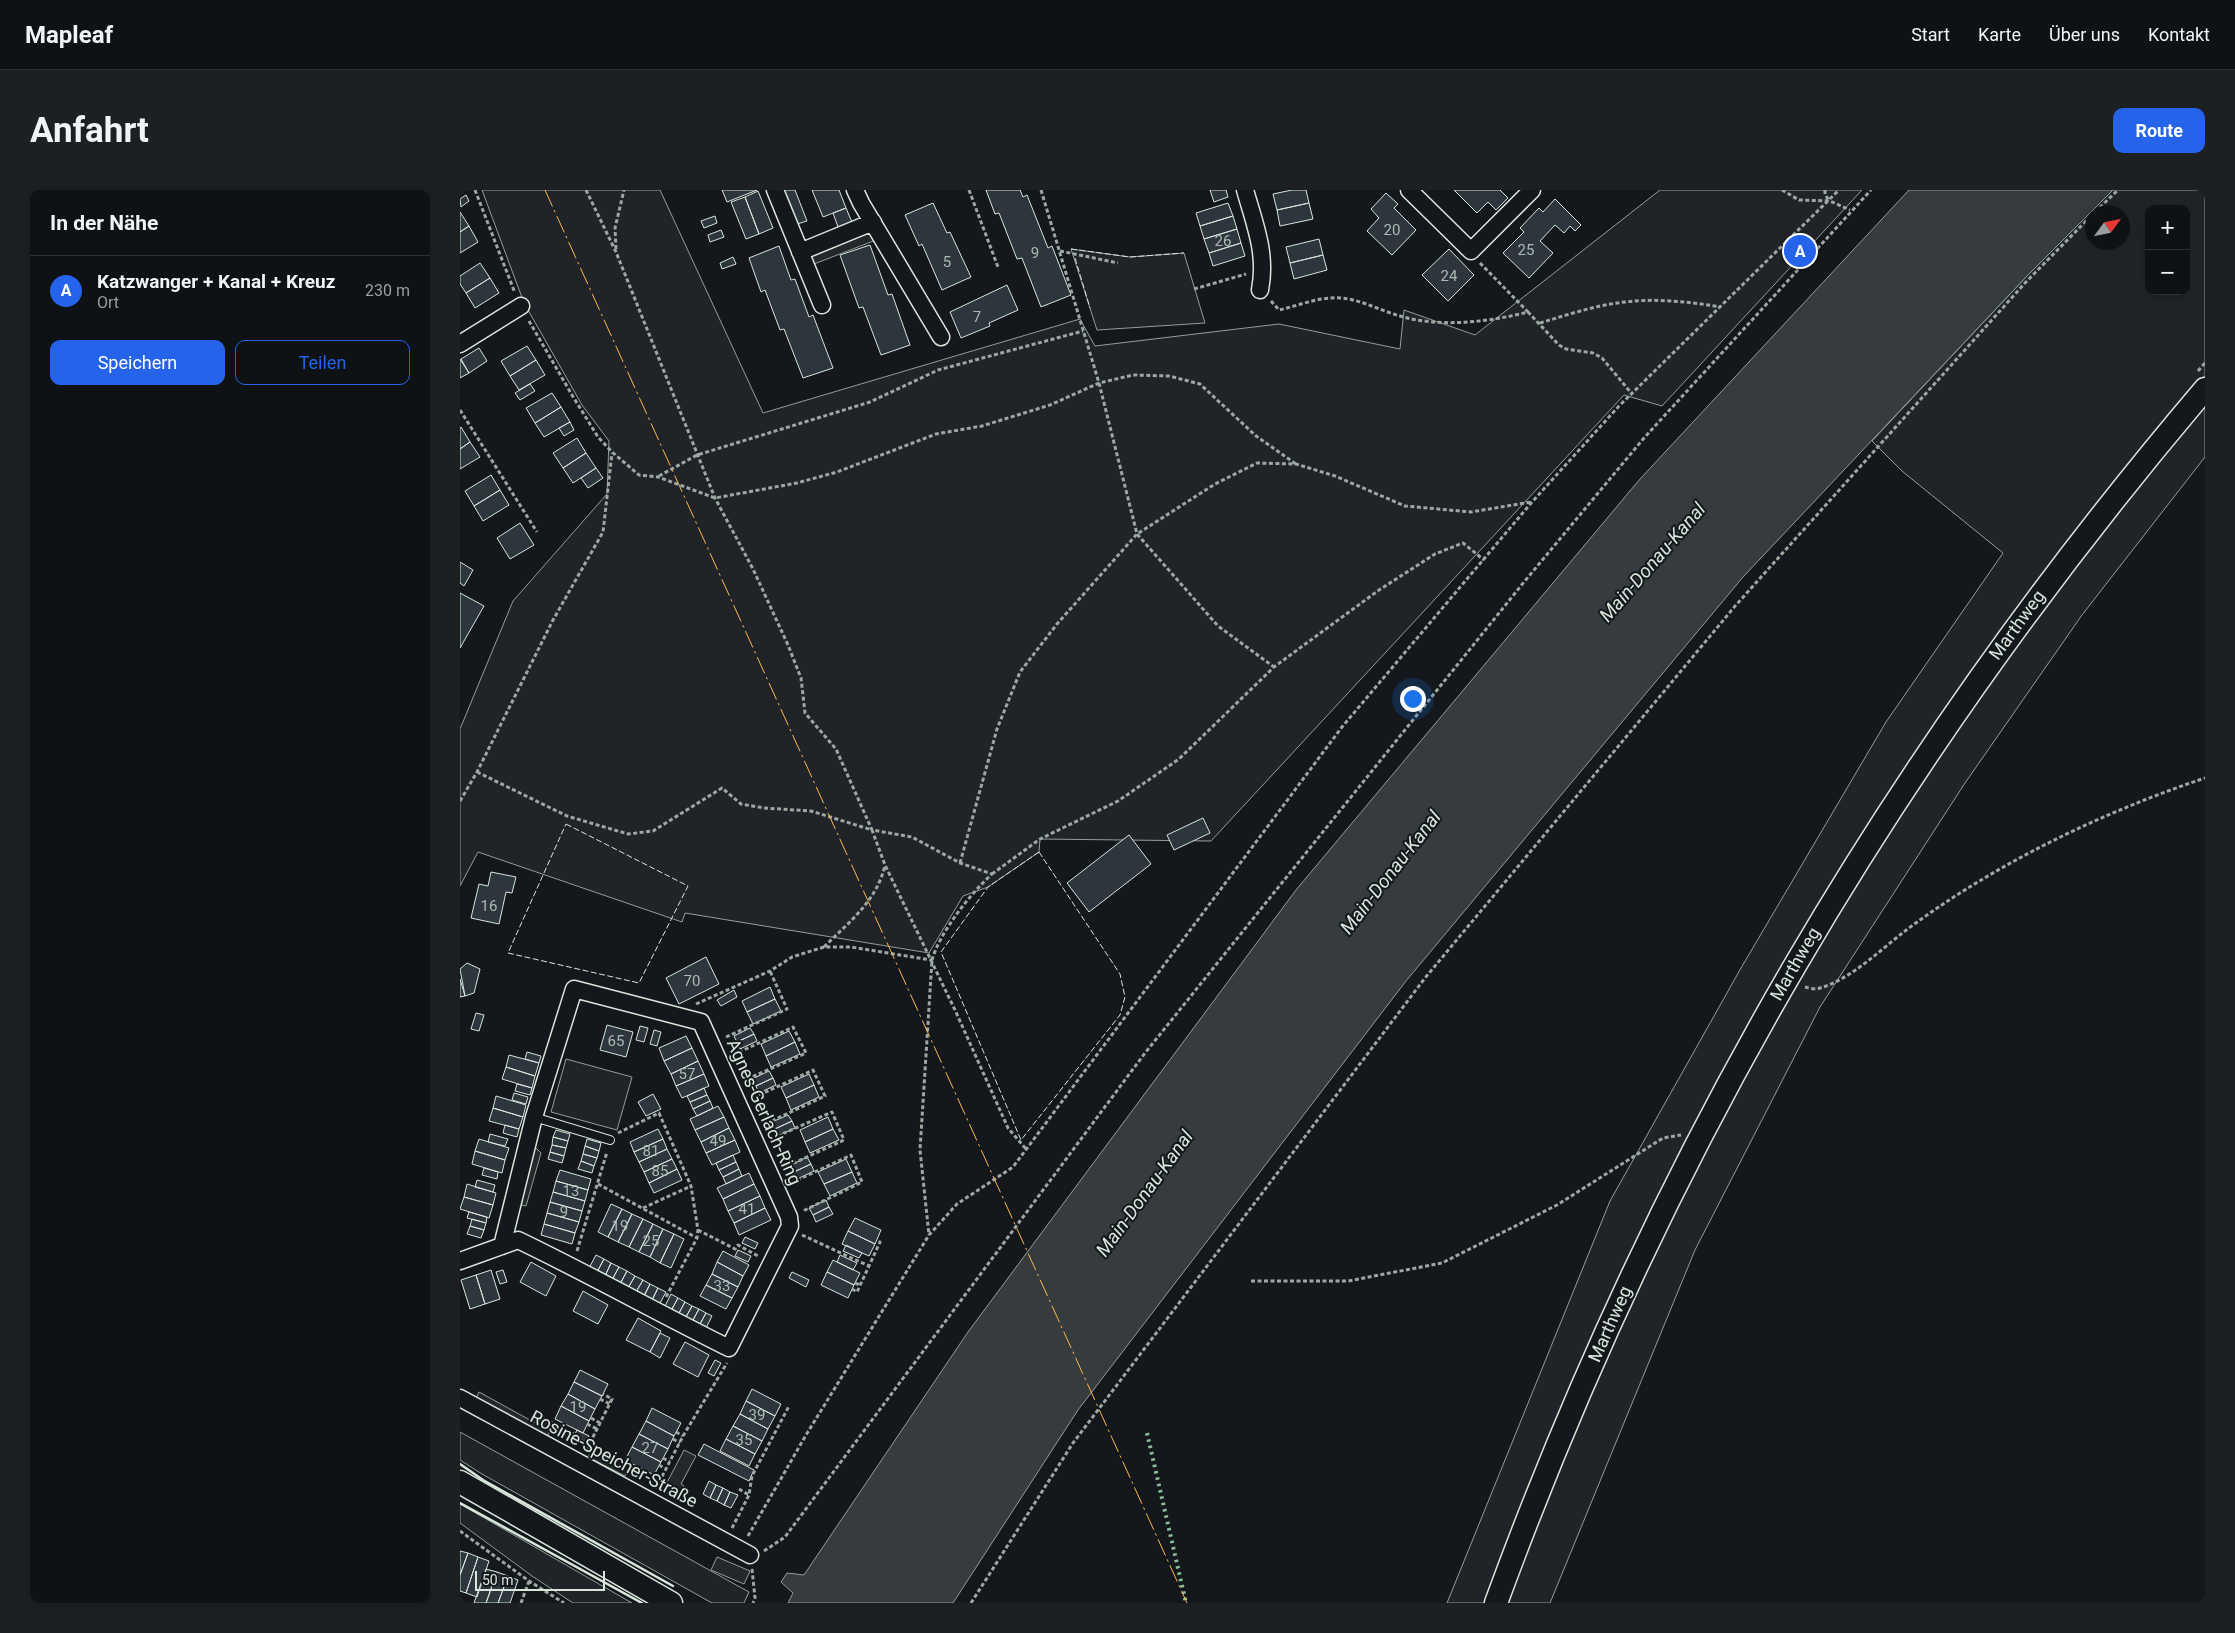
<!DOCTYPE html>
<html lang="de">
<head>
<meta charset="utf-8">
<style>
  body { margin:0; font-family:Roboto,sans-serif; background:#1d2022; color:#f1f3f6 }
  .controls { position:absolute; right:15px; top:15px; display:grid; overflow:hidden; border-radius:10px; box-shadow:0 2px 12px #0003 }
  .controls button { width:45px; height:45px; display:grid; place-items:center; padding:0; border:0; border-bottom:1px solid #2f3234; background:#0f1215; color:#f1f3f6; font:25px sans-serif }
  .compass { position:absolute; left:1625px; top:15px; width:45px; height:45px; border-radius:50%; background:#0f1215; box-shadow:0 2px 12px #0003; rotate:57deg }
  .scale { position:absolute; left:15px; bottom:12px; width:130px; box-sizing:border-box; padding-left:5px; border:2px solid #d8e6dc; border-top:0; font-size:14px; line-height:18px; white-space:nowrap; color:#d8e6dc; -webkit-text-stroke:4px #14181c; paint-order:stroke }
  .you { position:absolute; left:952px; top:508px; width:18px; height:18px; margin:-12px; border:4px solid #fff; border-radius:50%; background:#1a73e8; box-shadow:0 0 0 8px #1a73e833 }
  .badge { display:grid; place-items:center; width:32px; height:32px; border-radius:50%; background:#2563eb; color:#fff; font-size:16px; font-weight:700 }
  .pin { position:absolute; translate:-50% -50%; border:2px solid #fff; box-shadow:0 1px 5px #0006 }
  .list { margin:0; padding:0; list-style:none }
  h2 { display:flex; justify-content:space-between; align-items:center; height:65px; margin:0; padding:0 20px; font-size:21px }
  h2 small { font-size:16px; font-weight:400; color:#9b9ea0 }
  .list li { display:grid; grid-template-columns:32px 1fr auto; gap:15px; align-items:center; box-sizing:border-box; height:70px; padding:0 20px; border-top:1px solid #2f3234 }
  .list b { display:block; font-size:19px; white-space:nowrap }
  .list p { margin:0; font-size:16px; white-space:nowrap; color:#9b9ea0 }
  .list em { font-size:16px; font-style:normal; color:#9b9ea0 }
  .actions { display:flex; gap:10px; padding:15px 20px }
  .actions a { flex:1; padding:11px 0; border:1px solid #2563eb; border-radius:10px; text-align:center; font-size:18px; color:#2563eb }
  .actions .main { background:#2563eb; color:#fff }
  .map { position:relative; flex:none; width:1745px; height:1413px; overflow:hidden; border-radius:10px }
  header { display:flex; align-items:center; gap:30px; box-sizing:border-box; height:70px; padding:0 25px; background:#0f1215; border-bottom:1px solid #2f3234 }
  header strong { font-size:24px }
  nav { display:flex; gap:28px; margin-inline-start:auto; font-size:18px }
  .intro { display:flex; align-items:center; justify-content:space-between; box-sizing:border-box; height:120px; padding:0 30px }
  h1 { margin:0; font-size:35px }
  .button { padding:12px 22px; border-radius:10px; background:#2563eb; color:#fff; font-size:18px; font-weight:700 }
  main { display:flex; gap:30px; padding:0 30px }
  aside { flex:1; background:#0f1215; border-radius:10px; box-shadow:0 2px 12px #0003 }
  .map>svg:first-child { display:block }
</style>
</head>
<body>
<header>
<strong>Mapleaf</strong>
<nav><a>Start</a><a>Karte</a><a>Über uns</a><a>Kontakt</a></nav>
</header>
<div class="intro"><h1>Anfahrt</h1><a class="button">Route</a></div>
<main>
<aside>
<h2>In der Nähe<small></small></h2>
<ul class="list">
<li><span class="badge">A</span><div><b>Katzwanger + Kanal + Kreuz</b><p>Ort</p></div><em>230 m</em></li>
</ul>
<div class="actions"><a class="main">Speichern</a><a>Teilen</a></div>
</aside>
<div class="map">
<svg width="1745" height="1413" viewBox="0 0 1745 1413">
  <rect width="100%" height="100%" fill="#14181c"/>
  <path fill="#202428" stroke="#939e99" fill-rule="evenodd" d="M22 0H200L303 223 620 129 635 156 819 134 940 159 944 120 1015 145 1200 0H1402L1202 216 1164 205 751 651 580 649 579 662 528 697 503 706 469 763 225 723 222 732 18 662 0 696V539L53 411 147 304 149 251 122 215 64 113Z
    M1653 0H1745V267L1622 425 1505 593 1360 817 1235 1060 1090 1413H987L1150 1011 1281 778 1426 532 1543 363 1442 281 1412 251 1567 86ZM1689 19H1726V101H1689ZM1632 22H1662V52H1632Z
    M611 59 670 67 724 63 745 133 637 140Z
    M106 869 172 887 157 940 91 922Z
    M0 1242 289 1402 284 1413H252L22 1284 0 1270Z
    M0 1314 172 1413H113L72 1386 0 1333Z"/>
  <path fill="#24282b" stroke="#939e99" d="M413 42 416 50 354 74 350 65Z
    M73 955 81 963 66 1016 58 1014Z
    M19 1202 79 1235 83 1227 114 1243 110 1250 85 1237 90 1241 87 1247 16 1208Z
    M224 1260 236 1266 221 1294 224 1296 218 1308 203 1300Z
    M131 1261 168 1280 165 1286 128 1267Z
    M257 1367 290 1381 284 1394 251 1380Z"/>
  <path fill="#363b3e" stroke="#939e99" d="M1449 0H1653L1567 86 1283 387 946 791 618 1220 493 1413H328L333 1403 321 1392 327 1383 344 1385 508 1142 836 700 1180 289Z"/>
  <path fill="#2c363c" stroke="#d8e6dc" d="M262 0H297L267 12Z
    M321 0H335L347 31 334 35Z
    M352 0H379L386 18 363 27Z
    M526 0H560L563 7 567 5 588 58 592 56 611 105 581 117 562 68 557 69 539 23 535 24Z
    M750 0H766L768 7 754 12Z
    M832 0H846L849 13 817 20 813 4Z
    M994 0H1040L1048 8 1036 20 1028 12 1017 23Z
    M298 1 313 38 299 44 285 7Z
    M926 3 938 14 934 18 956 40 932 65 907 41 919 28 911 19Z
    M6 5 9 11 1 17 0 9Z
    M285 7 299 44 286 49 271 12Z
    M1095 9 1121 35 1115 41 1110 36 1104 43 1095 35 1080 51 1093 63 1069 88 1043 63 1064 42 1060 38 1079 18 1083 22Z
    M473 13 487 43 490 42 511 87 482 100 462 54 459 56 445 25Z
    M768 13 773 26 740 36 736 23Z
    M849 13 853 29 820 36 817 20Z
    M386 18 392 32 378 37 373 23Z
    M0 22 9 36 0 42Z
    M255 26 257 33 244 38 241 31Z
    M773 26 777 39 744 49 740 36Z
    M9 36 18 52 0 63V42Z
    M777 39 781 53 749 63 744 49Z
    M261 40 264 47 250 52 248 45Z
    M859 49 863 65 830 73 826 57Z
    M781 53 785 66 753 76 749 63Z
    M410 55 428 105 432 104 450 155 421 165 403 117 399 118 380 65Z
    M319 56 331 90 335 89 349 127 353 125 373 178 343 188 324 139 320 140 305 100 301 102 289 68Z
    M989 59 1014 85 988 111 962 85Z
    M863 65 867 80 834 89 830 73Z
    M273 67 276 74 262 79 260 73Z
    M20 73 30 88 6 103 0 94V86Z
    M30 88 39 103 15 118 6 103Z
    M547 95 558 120 529 133 530 136 501 148 490 122Z
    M67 156 76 170 50 186 41 171Z
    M19 158 27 171 9 183 1 169Z
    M0 169 9 183 0 188Z
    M76 170 85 185 59 200 50 186Z
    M70 194 75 201 60 210 55 203Z
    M92 203 101 217 75 233 66 218Z
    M101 217 110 232 84 247 75 233Z
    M110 232 114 240 104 246 99 238Z
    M1 237 10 252 0 259V238Z
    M117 248 126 263 103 278 93 263Z
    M10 252 20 267 0 279V259Z
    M126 263 136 278 113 293 103 278Z
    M136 278 143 288 128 298 121 288Z
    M31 285 40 300 14 316 5 301Z
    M40 300 49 315 23 331 14 316Z
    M60 333 74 355 50 369 37 348Z
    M0 372 13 380 4 396 0 393Z
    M0 403 24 416 0 458Z
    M743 628 750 643 714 660 707 645Z
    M669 645 691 674 629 722 607 693Z
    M31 682 56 687 52 703 46 702 39 734 11 728 19 694 28 696Z
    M246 767 259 794 219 814 206 788Z
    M7 773 20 779 14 803 5 806 0 779Z
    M0 789 5 806 0 807Z
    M310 797 315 809 287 822 282 811Z
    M274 800 277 807 261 816 257 810Z
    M315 809 321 821 293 834 287 822Z
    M16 823 24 825 19 841 11 839Z
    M147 835 173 842 166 867 140 860Z
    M180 836 188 838 184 852 176 850Z
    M290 838 294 844 277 852 274 846Z
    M194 840 201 842 197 856 190 854Z
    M329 841 335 852 306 866 301 854Z
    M294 844 297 851 280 859 277 852Z
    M226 846 232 858 204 871 199 858Z
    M335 852 340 864 311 877 306 866Z
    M232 858 238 871 211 884 204 871Z
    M67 862 81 866 79 873 65 869Z
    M49 865 79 873 75 886 46 877Z
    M238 871 244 884 216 896 211 884Z
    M46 877 75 886 72 898 42 889Z
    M309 881 313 888 296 896 292 889Z
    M244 884 249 896 222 908 216 896Z
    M349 884 354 895 326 908 321 897Z
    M313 888 316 895 299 903 296 896Z
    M57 894 72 898 70 905 55 901Z
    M354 895 359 907 331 920 326 908Z
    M244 898 247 905 230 912 227 906Z
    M54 903 68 907 66 914 52 910Z
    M193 904 201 919 186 926 178 912Z
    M247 905 250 911 233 919 230 912Z
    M36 906 66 915 63 927 33 918Z
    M250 911 253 918 237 926 233 919Z
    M258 916 264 927 235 940 230 929Z
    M33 918 63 927 59 939 29 931Z
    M328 925 332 931 315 939 312 932Z
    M264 927 269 938 241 952 235 940Z
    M368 927 373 939 345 952 340 940Z
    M332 931 335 938 318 946 315 939Z
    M45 935 59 939 57 947 43 943Z
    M269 938 275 950 246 963 241 952Z
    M198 939 203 949 174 962 170 952Z
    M373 939 379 950 350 963 345 952Z
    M96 940 110 944 108 951 93 947Z
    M30 944 48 949 45 956 28 952Z
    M93 947 108 951 106 958 92 955Z
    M19 949 49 958 45 970 15 961Z
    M127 949 141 953 139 961 125 956Z
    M203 949 207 959 179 972 174 962Z
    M275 950 280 962 252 975 246 963Z
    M92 955 106 958 104 966 90 962Z
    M125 956 139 961 137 968 123 964Z
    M207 959 212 969 184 982 179 972Z
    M15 961 45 970 42 983 12 974Z
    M90 962 104 966 102 973 88 969Z
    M123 964 137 968 134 976 121 971Z
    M273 965 276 972 259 980 256 973Z
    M347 967 351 974 334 982 331 975Z
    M212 969 217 979 189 993 184 982Z
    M386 969 392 982 364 994 358 982Z
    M121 971 134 976 132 983 118 979Z
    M276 972 279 979 263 987 259 980Z
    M351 974 354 981 337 989 334 982Z
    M24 978 38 982 37 989 22 985Z
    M217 979 222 990 194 1003 189 993Z
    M279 979 282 986 266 994 263 987Z
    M100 980 131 989 128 1000 96 991Z
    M392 982 397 993 370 1006 364 994Z
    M289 983 294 994 263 1009 257 998Z
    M17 990 35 995 33 1002 15 997Z
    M96 991 128 1000 125 1011 93 1002Z
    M7 994 36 1003 33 1015 4 1007Z
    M294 994 300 1006 268 1021 263 1009Z
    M93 1002 125 1011 122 1021 90 1012Z
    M300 1006 305 1018 274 1033 268 1021Z
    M4 1007 33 1015 29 1028 0 1019Z
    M366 1010 369 1017 353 1025 349 1018Z
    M90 1012 122 1021 119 1032 87 1023Z
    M151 1014 162 1019 148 1047 138 1042Z
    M369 1017 373 1024 356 1032 353 1025Z
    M305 1018 311 1030 279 1045 274 1033Z
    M162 1019 172 1024 158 1052 148 1047Z
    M9 1022 27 1027 26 1033 7 1028Z
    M87 1023 119 1032 115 1043 84 1034Z
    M172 1024 183 1029 169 1057 158 1052Z
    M395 1028 421 1040 415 1054 388 1041Z
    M12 1029 26 1033 24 1040 10 1036Z
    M183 1029 193 1034 179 1062 169 1057Z
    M84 1034 115 1043 112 1054 81 1045Z
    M193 1034 203 1039 190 1067 179 1062Z
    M10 1036 24 1040 21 1048 7 1044Z
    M203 1039 214 1044 200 1073 190 1067Z
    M388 1041 415 1054 409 1066 382 1054Z
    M214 1044 224 1049 211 1078 200 1073Z
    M285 1047 298 1053 295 1059 282 1053Z
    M386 1055 402 1063 399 1068 383 1061Z
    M278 1060 291 1066 288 1072 275 1066Z
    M263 1061 289 1075 283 1086 257 1072Z
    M136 1065 144 1069 137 1082 129 1078Z
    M380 1065 397 1073 393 1080 377 1072Z
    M144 1069 151 1073 145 1086 137 1082Z
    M373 1070 400 1083 394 1095 367 1082Z
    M71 1072 96 1086 86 1106 60 1092Z
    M257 1072 283 1086 278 1097 252 1084Z
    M151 1073 159 1077 152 1090 145 1086Z
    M159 1077 167 1081 160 1094 152 1090Z
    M31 1080 40 1109 25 1114 16 1085Z
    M43 1080 47 1092 40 1094 36 1082Z
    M167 1081 175 1086 168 1098 160 1094Z
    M332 1082 349 1090 346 1097 329 1088Z
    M367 1082 394 1095 388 1108 361 1095Z
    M252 1084 278 1097 272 1108 246 1095Z
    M16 1085 25 1114 10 1119 1 1090Z
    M175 1086 183 1090 176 1102 168 1098Z
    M183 1090 190 1094 184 1106 176 1102Z
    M190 1094 198 1098 192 1110 184 1106Z
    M246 1095 272 1108 266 1119 240 1106Z
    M198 1098 206 1102 199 1115 192 1110Z
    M123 1101 148 1115 138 1134 113 1121Z
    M211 1104 218 1108 212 1119 205 1116Z
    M218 1108 225 1112 219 1123 212 1119Z
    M225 1112 232 1116 226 1127 219 1123Z
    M232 1116 239 1119 233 1130 226 1127Z
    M239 1119 246 1123 240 1134 233 1130Z
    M246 1123 252 1126 246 1138 240 1134Z
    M178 1128 201 1141 190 1162 166 1150Z
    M200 1143 210 1148 200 1168 190 1162Z
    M225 1152 249 1165 238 1187 213 1174Z
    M255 1170 261 1173 254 1186 248 1183Z
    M120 1180 148 1194 142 1206 114 1192Z
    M114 1192 142 1206 135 1219 108 1204Z
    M292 1199 321 1214 315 1226 286 1211Z
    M108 1204 135 1219 129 1231 101 1216Z
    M286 1211 315 1226 308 1239 280 1224Z
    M101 1216 129 1231 123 1243 95 1229Z
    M192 1218 221 1233 214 1246 186 1231Z
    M280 1224 308 1239 302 1251 273 1236Z
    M186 1231 214 1246 208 1259 179 1244Z
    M273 1236 302 1251 295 1264 266 1249Z
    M117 1240 129 1246 126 1252 114 1246Z
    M179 1244 208 1259 201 1272 172 1257Z
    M266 1249 295 1264 289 1276 260 1261Z
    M244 1254 294 1280 289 1291 238 1265Z
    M172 1257 201 1272 194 1285 165 1270Z
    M249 1291 256 1295 250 1308 243 1304Z
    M256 1295 263 1298 257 1311 250 1308Z
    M263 1298 270 1302 264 1315 257 1311Z
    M270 1302 278 1305 271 1318 264 1315Z
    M0 1361 8 1363 0 1385Z
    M8 1363 18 1367 6 1403 0 1401V1385Z
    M18 1367 29 1371 17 1407 6 1403Z
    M26 1379 37 1382 26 1413H14Z
    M37 1382 48 1386 38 1413H26Z
    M48 1386 58 1390 50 1413H38Z"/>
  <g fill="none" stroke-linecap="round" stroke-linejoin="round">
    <g stroke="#d8e6dc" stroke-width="10">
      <path id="lane" d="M74 927 150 950"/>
    </g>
    <g stroke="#d8e6dc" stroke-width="19">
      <path id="street" d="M315 0 362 115
        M395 0 401 13 481 147
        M785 0C795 35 807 64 800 100
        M949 0 1011 61 1072 0
        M340 62 413 32
        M0 154 61 116
        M0 1071 58 1050C129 1084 198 1123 269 1158L330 1036 329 1027 241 832 114 799 74 927 42 1056
        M0 1208 290 1365"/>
    </g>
    <g stroke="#d8e6dc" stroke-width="25">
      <path id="secondary" d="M0 1292 211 1413
        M1036 1413C1201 962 1434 565 1745 199"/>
    </g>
    <path stroke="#9da8a2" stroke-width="3" stroke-dasharray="4 2.5" stroke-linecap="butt" d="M15 0 55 103
      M126 0 156 62 255 308 293 379 328 455 341 488 345 523 376 559 412 640 452 647 500 673 532 684C510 704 480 742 472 770L460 960 469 1045
      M509 0 538 77
      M581 0 639 193 677 344 758 436 814 477
      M1322 0 1339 10 1370 11 1390 20
      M1365 0V5L1369 10
      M1635 22 1658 0
      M156 59 155 38 164 0
      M600 61 658 73
      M1020 73 1068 122
      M734 99 786 84
      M811 111 819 120C836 116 854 109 871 108 895 106 918 120 940 126 980 138 1029 132 1068 122L1099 155 1106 159 1133 163 1142 168 1172 204
      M69 131 112 205 138 247 152 262 179 285 198 287 255 308 337 293 377 282 476 244 522 236 590 215 639 193 673 185 709 186 740 194 796 246 836 274
      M1080 133C1107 125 1136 115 1165 112 1197 108 1230 112 1261 117
      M1738 181 1745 173
      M0 220 77 342
      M199 286 237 265 410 212 478 180 623 141
      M17 582 107 626 168 644 193 641 262 598 281 614 304 618 351 621 412 640 425 675 495 820 548 938 566 959
      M0 611 17 582 93 430 143 342 152 263
      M500 673 537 539 560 482 597 434 677 344 755 294 797 273 836 274 875 286 945 316 1011 322 1071 312
      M532 684 580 649 658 611 719 569 814 477 919 400 975 364 1003 353 1024 370
      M364 757C389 732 417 711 425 675
      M1345 797C1349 798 1355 800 1360 798 1391 789 1419 761 1445 741 1533 675 1640 623 1745 588
      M236 814 310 781 332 767 364 757H391L471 770
      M266 847 327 819 310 781
      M273 865 333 837 346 863 285 890
      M293 908 353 880 365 906 305 934
      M158 943 199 923 231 996 238 1040 237 1048 205 1109
      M311 949 372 922 384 950 323 978
      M331 993 391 965 402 992 343 1021
      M138 994 237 1048
      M183 1018 231 996
      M238 1040 275 1059 278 1055 298 1066
      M342 1045 409 1076
      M117 1061 147 962
      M791 1091H888L982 1073 1097 1015 1203 948 1221 945
      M395 1093 400 1095
      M392 1099 397 1102 420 1052 416 1051
      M140 1209 150 1214
      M131 1228 140 1233
      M127 1234 137 1239
      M216 1242 223 1246
      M213 1249 220 1253
      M127 1259 152 1209 143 1204
      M203 1268 210 1272
      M199 1275 206 1279
      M196 1298 223 1246 267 1173
      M279 1299 289 1305
      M272 1338 289 1305 292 1286 329 1216
      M0 1341 69 1391 104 1413
      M288 1346 346 1245 469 1045 497 1014 553 977 882 537 1072 312 1159 216 1379 0
      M304 1361 325 1347 685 863 1064 392 1184 248 1411 0
      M292 1379 295 1408 293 1413
      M61 1413 69 1391
      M511 1413 613 1253 965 788 1276 415 1565 93 1632 25"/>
    <use href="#lane" stroke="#14181c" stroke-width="8"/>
    <use href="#street" stroke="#14181c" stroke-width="16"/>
    <use href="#secondary" stroke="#14181c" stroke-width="22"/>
    <path stroke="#8ac095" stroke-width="4" stroke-dasharray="2.5 4" stroke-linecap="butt" d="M687 1243 726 1413"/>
    <path stroke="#d8e6dc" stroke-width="1" stroke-dasharray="6 2.5" stroke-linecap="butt" d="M611 59 670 67 724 63
      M615 68 630 118
      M106 634 228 696 179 793 48 763Z
      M579 662 660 784 665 807 660 825 561 950 481 762 528 697Z"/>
    <path stroke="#d8e6dc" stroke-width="2.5" d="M0 1274 23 1290 213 1396
      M0 1313 182 1413"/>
    <path stroke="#ffb74d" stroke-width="1" stroke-dasharray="18 4 2.5 4" stroke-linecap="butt" d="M85 0 727 1413"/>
  </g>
  <g text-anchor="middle" stroke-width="4" stroke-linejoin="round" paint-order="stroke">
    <g font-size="15" fill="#adbab4">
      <text x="932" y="45">20</text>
      <text x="763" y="56">26</text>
      <text x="1066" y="65">25</text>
      <text x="575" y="68">9</text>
      <text x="487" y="77">5</text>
      <text x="989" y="91">24</text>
      <text x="517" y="132">7</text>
      <text x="29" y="721">16</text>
      <text x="232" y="796">70</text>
      <text x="156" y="856">65</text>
      <text x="227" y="889">57</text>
      <text x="258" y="956">49</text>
      <text x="191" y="966">81</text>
      <text x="200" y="986">85</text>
      <text x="111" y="1006">13</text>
      <text x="287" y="1024">41</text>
      <text x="104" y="1027">9</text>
      <text x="160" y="1041">19</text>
      <text x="191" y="1056">25</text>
      <text x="262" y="1101">33</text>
      <text x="118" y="1222">19</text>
      <text x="297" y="1230">39</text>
      <text x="284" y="1255">35</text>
      <text x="190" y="1263">27</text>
    </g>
    <g font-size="18" fill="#d8e6dc" stroke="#14181c">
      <text transform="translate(1557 435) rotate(-54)" y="6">Marthweg</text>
      <text transform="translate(1335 774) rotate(-60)" y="6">Marthweg</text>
      <text transform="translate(304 922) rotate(66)" y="6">Agnes-Gerlach-Ring</text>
      <text transform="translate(1150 1134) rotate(-66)" y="6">Marthweg</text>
      <text transform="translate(154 1269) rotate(28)" y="6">Rosine-Speicher-Straße</text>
    </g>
    <g font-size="19" font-style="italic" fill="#d8e6dc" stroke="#14181c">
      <text transform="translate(1192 372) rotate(-49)" y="7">Main-Donau-Kanal</text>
      <text transform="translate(930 682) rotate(-52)" y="7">Main-Donau-Kanal</text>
      <text transform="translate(684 1003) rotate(-54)" y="7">Main-Donau-Kanal</text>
    </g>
  </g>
</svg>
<div class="controls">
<button>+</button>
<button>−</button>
</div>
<svg class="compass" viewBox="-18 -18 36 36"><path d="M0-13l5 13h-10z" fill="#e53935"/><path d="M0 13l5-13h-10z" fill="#9b9ea0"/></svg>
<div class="scale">50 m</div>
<div class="you"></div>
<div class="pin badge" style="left:1340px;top:61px">A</div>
</div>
</main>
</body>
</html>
